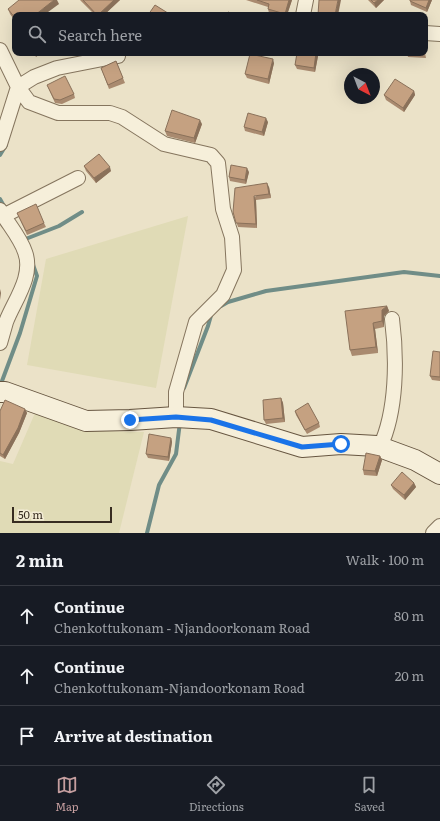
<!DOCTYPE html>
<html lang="en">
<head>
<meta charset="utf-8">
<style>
  body { margin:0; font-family:Literata,serif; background:#20242c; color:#f1f3f6 }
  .compass { position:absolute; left:344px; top:68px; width:36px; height:36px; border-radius:50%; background:#171b24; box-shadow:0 4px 16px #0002; rotate:138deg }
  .scale { position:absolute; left:12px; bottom:10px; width:100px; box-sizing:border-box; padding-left:4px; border:2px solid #372c21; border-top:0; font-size:11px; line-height:14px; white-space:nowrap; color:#372c21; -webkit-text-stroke:3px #f3ecd6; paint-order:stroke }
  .stop { position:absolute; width:12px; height:12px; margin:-9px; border:3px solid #1a73e8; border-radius:50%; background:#fff }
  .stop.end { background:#1a73e8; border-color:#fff; box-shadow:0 1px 4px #0008 }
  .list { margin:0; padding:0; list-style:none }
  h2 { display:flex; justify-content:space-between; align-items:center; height:52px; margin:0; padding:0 16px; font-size:17px }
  h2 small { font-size:13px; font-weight:400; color:#9ea1a6 }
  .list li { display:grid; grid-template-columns:26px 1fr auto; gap:12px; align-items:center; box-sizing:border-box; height:60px; padding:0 16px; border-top:1px solid #363941 }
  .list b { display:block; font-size:15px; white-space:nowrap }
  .list p { margin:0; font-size:13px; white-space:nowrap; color:#9ea1a6 }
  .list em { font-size:13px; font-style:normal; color:#9ea1a6 }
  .icon { flex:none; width:22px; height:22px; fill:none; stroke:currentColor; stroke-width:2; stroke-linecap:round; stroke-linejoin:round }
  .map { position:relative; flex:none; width:440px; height:533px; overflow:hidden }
  .search { position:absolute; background:#171b24; box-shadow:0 4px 16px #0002; left:12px; right:12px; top:12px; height:44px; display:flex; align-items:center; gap:10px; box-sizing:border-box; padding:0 14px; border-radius:8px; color:#9ea1a6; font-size:15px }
  .sheet { height:232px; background:#171b24 }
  nav { display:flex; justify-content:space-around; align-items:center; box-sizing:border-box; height:56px; border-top:1px solid #363941; background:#171b24; font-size:11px; color:#9ea1a6 }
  nav a { display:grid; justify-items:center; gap:2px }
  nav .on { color:#c59e9f }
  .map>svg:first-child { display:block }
</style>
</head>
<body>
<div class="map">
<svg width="440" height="533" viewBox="0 0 440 533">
  <rect width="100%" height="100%" fill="#ebe2c8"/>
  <path fill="#e0dbb6" d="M188 216 156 388 27 365 46 259Z
    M35 413 99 431 144 432 119 533H0V461L13 464Z"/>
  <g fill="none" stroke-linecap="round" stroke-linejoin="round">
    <path stroke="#708d87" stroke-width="4" d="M0 155 6 145
      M0 199 5 208
      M23 240 59 226 82 212
      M221 306 228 302 266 291 404 272 440 276
      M2 381 20 333 37 276 32 262
      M184 388 208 326 212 312
      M147 533 159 485 176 454 180 422"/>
    <g stroke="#85755e" stroke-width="16">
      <path id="street" d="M303 15 306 0
        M425 33 440 34
        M0 50 18 87 0 144
        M118 56 57 68 34 77 18 87 29 102 58 113H110L122 117 164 144 211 155 218 163 223 209 232 237 234 270 223 295 196 322 176 392V417
        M0 210C8 224 20 237 25 252 34 276 14 301 6 322 4 329 2 336 0 343
        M3 216 78 178
        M380 447C397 411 397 358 392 319
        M433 533 440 526"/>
    </g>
    <g stroke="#675641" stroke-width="22">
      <path id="secondary" d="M0 392H5L86 421 130 420 176 417 211 419 302 447 341 444 377 446 415 460 440 474"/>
    </g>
    <use href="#street" stroke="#f6efda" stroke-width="14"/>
    <use href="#secondary" stroke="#f6efda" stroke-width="20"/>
  </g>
  <path fill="#a98a6f" d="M80 0H120L104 15H95Z
    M246 0H292L287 15H275L269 13 268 9V7Z
    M368 0H384L376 8Z
    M432 0 427 12 411 5 410 1Z
    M59 4 15 15V21L10 14 8 9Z
    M407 53H425L426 58 408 57Z
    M318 56 315 72 297 69 295 65Z
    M116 61 125 83 109 89 101 68Z
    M274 63 269 84 247 78 245 74Z
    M47 85 74 94 75 98 62 104 55 103Z
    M414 91 415 95 404 112 386 100 384 95Z
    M268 122 264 136 245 131 244 127Z
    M202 124 195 143 167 136 165 131Z
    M84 166 111 171 96 183 86 171Z
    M249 172 246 184 230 181 229 177Z
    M269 187 271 198 256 200 257 228 238 227 233 212Z
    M17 213 44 223 46 227 27 235Z
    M387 306 389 311 384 316V327L375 329 378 353 352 356 350 350Z
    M440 352V381L432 380 430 376Z
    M281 398 283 403 285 422 266 424 264 420Z
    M25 409 27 413 19 433 5 459 0 456V411Z
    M295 411 319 423 320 427 307 434 296 415Z
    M171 438 172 442 169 461 148 458 146 454Z
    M380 456 382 460 377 476 364 475 363 470Z
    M414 483 416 487 405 500 393 489 391 485Z"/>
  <path fill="#8a715a" d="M54 0H57L59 4 44 15H35Z
    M114 0H120L104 15H98Z
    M289 0H292L287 15H285V14Z
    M338 0H341L338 15H335Z
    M378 0H384L376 8 374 3Z
    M429 0H432L427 12 426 8Z
    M34 53H41L36 57Z
    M316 53H317L318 56 315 72 314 68Z
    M273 59 274 63 269 84 268 79Z
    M414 91 415 95 404 112 403 108Z
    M266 118 268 122 264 136 262 132Z
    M200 120 202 124 195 143 194 138Z
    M110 167 111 171 96 183 94 178Z
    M247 168 249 172 246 184 245 180Z
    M267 183 269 187 271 198 269 194Z
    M254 196 256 200 257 228 256 224Z
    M0 289 1 293 0 300Z
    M387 306 389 311 384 316V327L382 321V310Z
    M373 323 375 329 378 353 376 347Z
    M281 398 283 403 285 422 283 418Z
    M25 409 27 413 19 433 5 459 3 455Z
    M171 438 172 442 169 461 168 457Z
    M380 456 382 460 377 476 375 471Z
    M414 483 416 487 405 500 404 495Z"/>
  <path fill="#c5a181" stroke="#8a715a" d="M19 0H54L35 15H15V18L8 9Z
    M83 0H114L98 15H97Z
    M257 0H289L285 14 268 9 269 4Z
    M319 0H338L335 15H318Z
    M371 0H378L374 3Z
    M410 0H429L426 8 410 1Z
    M155 5 171 15H148Z
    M228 12 237 15H227Z
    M297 53H316L314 68 295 65Z
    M250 54 273 59 268 79 245 74Z
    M116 61 123 78 108 85 101 68Z
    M65 76 74 94 60 100 54 99 47 85Z
    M395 79 414 91 403 108 384 95Z
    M172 110 200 120 194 138 165 131Z
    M248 113 266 118 262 132 244 127Z
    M99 154 110 167 94 178 84 166Z
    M231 165 247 168 245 180 229 177Z
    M267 183 269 194 254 196 256 224 236 223 233 212 235 188Z
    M36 204 44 223 26 231 17 213Z
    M387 306 382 310V321L373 323 376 347 350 350 345 311Z
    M433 351 440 352V377L430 376Z
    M281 398 283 418 264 420 263 400Z
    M5 400 25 409 18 428 3 455 0 453V411Z
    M308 403 319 423 305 430 295 411Z
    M149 434 171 438 168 457 146 454Z
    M366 453 380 456 375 471 363 470Z
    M402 472 414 483 404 495 391 485Z"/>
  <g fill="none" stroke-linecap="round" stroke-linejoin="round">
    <path stroke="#1a73e8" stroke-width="5" d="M130 420 176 417 211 420 302 447 341 444"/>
  </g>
</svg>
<svg class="compass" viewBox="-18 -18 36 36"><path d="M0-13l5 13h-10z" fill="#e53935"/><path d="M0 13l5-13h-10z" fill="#9ea1a6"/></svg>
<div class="scale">50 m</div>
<div class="stop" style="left:341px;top:444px"></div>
<div class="stop end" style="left:130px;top:420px"></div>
<div class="search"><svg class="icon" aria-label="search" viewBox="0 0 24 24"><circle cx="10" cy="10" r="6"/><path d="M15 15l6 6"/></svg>Search here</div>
</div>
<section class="sheet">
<h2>2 min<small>Walk · 100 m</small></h2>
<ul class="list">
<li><svg class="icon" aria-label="ahead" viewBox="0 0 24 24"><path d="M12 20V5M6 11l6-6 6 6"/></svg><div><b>Continue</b><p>Chenkottukonam - Njandoorkonam Road</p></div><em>80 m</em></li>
<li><svg class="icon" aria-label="ahead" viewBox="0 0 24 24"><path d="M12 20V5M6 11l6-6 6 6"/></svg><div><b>Continue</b><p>Chenkottukonam-Njandoorkonam Road</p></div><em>20 m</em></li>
<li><svg class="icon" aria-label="arrive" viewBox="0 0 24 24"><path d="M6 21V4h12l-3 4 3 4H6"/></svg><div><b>Arrive at destination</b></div></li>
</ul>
</section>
<nav>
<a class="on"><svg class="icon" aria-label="map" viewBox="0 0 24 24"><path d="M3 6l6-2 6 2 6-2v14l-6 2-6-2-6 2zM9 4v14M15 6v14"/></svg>Map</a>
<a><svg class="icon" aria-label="directions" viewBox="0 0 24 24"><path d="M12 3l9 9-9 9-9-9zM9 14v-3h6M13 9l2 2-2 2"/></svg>Directions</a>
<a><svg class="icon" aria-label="saved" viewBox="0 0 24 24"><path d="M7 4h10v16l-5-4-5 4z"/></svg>Saved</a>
</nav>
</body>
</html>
